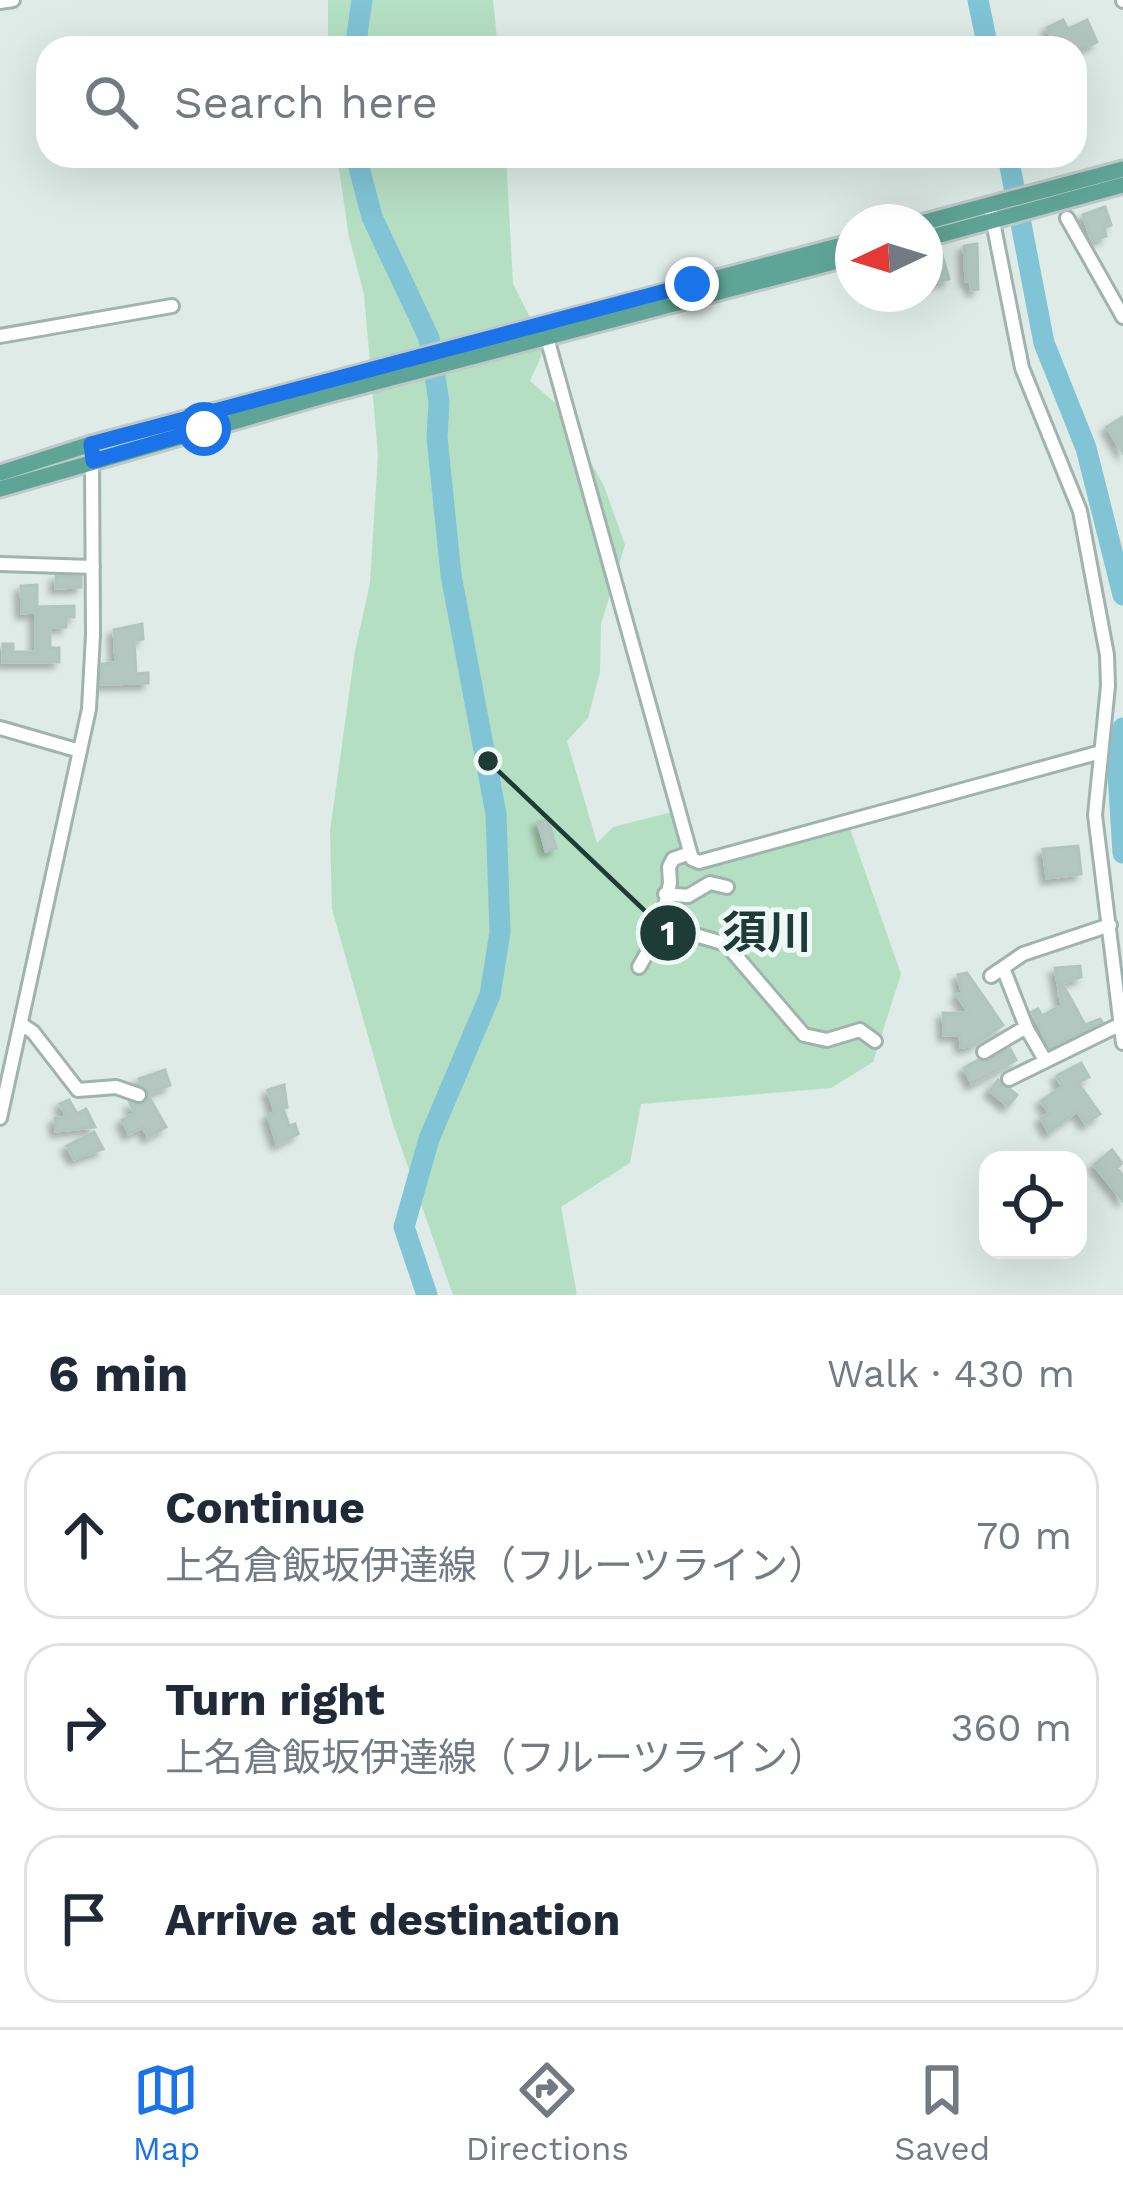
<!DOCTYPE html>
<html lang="en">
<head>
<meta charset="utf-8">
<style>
  body { margin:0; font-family:"Work Sans","Noto Sans JP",sans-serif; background:#f2f2f3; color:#1f2937 }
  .controls { position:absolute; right:36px; bottom:36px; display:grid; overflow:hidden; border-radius:24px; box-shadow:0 12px 48px #0002 }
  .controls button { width:108px; height:108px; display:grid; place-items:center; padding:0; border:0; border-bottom:3px solid #e0e1e3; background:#fff; color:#1f2937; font:60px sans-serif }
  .compass { position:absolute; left:835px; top:204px; width:108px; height:108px; border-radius:50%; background:#fff; box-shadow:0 12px 48px #0002; rotate:266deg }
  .stop { position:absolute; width:36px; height:36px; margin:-27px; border:9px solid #1a73e8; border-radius:50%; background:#fff }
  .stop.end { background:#1a73e8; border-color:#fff; box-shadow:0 3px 12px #0008 }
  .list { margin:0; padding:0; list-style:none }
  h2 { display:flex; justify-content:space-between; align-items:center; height:156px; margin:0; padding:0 48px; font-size:51px }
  h2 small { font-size:39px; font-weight:400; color:#747a83 }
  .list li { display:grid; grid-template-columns:78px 1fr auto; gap:36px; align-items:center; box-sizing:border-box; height:168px; margin:0 24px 24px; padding:0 24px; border:3px solid #e0e1e3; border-radius:36px }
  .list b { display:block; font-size:45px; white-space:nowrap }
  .list p { margin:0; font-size:39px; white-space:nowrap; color:#747a83 }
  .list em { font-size:39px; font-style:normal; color:#747a83 }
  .icon { flex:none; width:66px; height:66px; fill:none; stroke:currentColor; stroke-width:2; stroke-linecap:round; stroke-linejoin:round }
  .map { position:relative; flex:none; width:1123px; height:1295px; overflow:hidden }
  .search { position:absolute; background:#fff; box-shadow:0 12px 48px #0002; left:36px; right:36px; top:36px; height:132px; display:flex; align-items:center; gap:30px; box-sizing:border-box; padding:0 42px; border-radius:36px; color:#747a83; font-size:45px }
  .sheet { height:732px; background:#fff }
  nav { display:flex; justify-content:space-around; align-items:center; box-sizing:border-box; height:168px; border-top:3px solid #e0e1e3; background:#fff; font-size:33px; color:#747a83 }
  nav a { display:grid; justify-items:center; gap:6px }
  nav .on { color:#1a73e8 }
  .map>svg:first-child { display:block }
</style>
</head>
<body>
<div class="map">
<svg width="1123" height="1295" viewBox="0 0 1123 1295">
  <defs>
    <filter id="shadow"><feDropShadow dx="-5.5" dy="5.5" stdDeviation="3" flood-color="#0004"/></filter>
  </defs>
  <rect width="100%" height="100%" fill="#deebe6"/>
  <path fill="#b5dfc3" d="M328 0H493L498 48H328Z
    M337 156H506L513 284 545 347 530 381 560 407 604 486 625 545 601 624 600 672 588 718 567 741 597 843 613 827 672 812 686 863 700 868 849 826 901 974 873 1062 831 1088 641 1104 630 1163 561 1207 577 1295H453L393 1124 332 909 330 831 355 651 370 583 378 455 364 294 349 237Z"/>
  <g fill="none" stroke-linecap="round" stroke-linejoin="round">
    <path stroke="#81c4d6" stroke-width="21" d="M978 0 988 48
      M355 48 362 0
      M356 156 372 217 429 338 439 402 437 437 451 575 496 814 500 932 490 995 429 1139 404 1227 427 1295
      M1008 156 1044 343 1086 448 1123 595
      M1123 728 1118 774 1123 853"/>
  </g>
  <path fill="#b3c6bf" stroke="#b0c5be" stroke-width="3" filter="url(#shadow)" d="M1063 20 1068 29 1087 20 1097 42 1075 52V48H1062L1060 43 1055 45 1047 28Z
    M1105 207 1111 225 1104 228 1106 236 1092 241 1083 215Z
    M977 244 978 289 972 290 970 281H966L964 246Z
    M942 255 949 279 933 283 929 273 925 274V260Z
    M1123 417V453L1107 427Z
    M56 576 81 577V587L56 588Z
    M37 585V607L74 606V617H66V627H50V648H59V662H3V644H13V652H36V612L22 613 21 586Z
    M142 624 143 639 134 640 136 674 148 673V683L101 684 102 664 116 663 114 630Z
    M548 820 556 848 546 851 538 822Z
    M1078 846 1081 874 1047 878 1043 849Z
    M1080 966 1081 977 1062 983 1085 1025 1100 1019 1102 1022 1050 1047 1032 1012 1038 1009 1042 1016 1062 1005 1055 968Z
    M967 973 1003 1025 971 1046 961 1047 960 1035H944L943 1013H969L957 995 962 992 958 975Z
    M1010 1049 1016 1060 972 1084 964 1068 978 1060 988 1061Z
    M1081 1063 1089 1077 1078 1083 1100 1114 1086 1124 1077 1111 1049 1132 1041 1118 1050 1113 1041 1101 1062 1087 1057 1076Z
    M165 1070 170 1085 149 1093 141 1084 139 1079Z
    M998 1080 1017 1095 1008 1106 990 1091Z
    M284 1085 287 1107 283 1108 289 1126 295 1124 298 1134 277 1144 268 1115 275 1113 268 1090Z
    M149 1097 166 1127 148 1137 143 1127 129 1134 122 1120 135 1113 130 1103 142 1105Z
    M69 1100 77 1114 86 1109 95 1127 56 1131 55 1118 67 1117 60 1104Z
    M94 1132 103 1149 74 1159 67 1146Z
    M1112 1150 1122 1163 1117 1168 1123 1176V1201L1094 1165Z"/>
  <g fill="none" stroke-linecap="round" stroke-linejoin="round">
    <g stroke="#a1b3ae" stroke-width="18">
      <path id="minor" d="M1123 0V1
        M0 2 13 0
        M991 212 1022 368 1080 511 1107 655 1108 686 1095 815 1123 1043
        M1067 218 1123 317
        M0 336 172 306
        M547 338 692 859 699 862 1101 752
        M0 564 93 567
        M0 728 80 751
        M665 894 688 896 710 883 727 887
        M659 932H685L726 944 804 1035 827 1040 860 1030 875 1041
        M639 967 659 932 670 883 669 867 673 859 690 853
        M1003 968 1027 1029 1045 1060
        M991 976 1023 954 1110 925
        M21 1024 33 1032 78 1090 116 1087 139 1095
        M984 1052 1026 1027
        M1009 1079 1121 1024
        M0 1118 89 709 93 635 92 457"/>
    </g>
    <g stroke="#c0c8c7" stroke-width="21">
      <path id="major" d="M925 222 1123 169
        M925 239 1123 185
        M0 473 91 444 853 242
        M0 489 327 395 853 257"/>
    </g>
    <use href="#minor" stroke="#fff" stroke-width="12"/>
    <use href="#major" stroke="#5fa597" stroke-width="15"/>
  </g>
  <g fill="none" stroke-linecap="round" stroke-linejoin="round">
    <path stroke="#1a73e8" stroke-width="15" d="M204 429 93 461 91 444 692 284"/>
  </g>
  <path fill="none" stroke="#1e3c36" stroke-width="4.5" d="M488 761L668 933"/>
  <g fill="#1e3c36" stroke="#eff8f4" stroke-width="4.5">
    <circle cx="488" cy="761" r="12"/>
    <circle cx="668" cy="933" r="30"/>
  </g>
  <g font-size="36" text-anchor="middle" font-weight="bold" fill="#fff">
    <text x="668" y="945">1</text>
  </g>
  <g font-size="45" text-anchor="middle" font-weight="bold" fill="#1e3c36" stroke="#eff8f4" stroke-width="10" stroke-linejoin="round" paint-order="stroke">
    <text x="767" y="948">須川</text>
  </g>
</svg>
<div class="controls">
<button><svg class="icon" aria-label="locate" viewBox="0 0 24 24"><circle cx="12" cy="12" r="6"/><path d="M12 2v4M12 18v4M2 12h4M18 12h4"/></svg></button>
</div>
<svg class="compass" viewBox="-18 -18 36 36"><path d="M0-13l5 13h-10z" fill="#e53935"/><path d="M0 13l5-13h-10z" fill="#747a83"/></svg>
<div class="stop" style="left:204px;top:429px"></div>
<div class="stop end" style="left:692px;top:284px"></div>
<div class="search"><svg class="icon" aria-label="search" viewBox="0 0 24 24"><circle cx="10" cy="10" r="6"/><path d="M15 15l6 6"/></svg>Search here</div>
</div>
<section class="sheet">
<h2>6 min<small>Walk · 430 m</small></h2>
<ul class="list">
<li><svg class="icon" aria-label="ahead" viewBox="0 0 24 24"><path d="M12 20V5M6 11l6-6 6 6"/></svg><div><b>Continue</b><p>上名倉飯坂伊達線（フルーツライン）</p></div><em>70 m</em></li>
<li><svg class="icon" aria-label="right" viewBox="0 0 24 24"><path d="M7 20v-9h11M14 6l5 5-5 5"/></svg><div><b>Turn right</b><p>上名倉飯坂伊達線（フルーツライン）</p></div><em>360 m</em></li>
<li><svg class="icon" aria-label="arrive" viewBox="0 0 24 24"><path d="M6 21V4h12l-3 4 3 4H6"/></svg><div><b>Arrive at destination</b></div></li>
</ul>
</section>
<nav>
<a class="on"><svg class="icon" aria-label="map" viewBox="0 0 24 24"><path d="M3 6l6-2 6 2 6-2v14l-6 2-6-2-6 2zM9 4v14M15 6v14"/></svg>Map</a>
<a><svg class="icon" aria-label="directions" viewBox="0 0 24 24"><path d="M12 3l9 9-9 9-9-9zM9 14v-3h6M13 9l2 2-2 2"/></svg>Directions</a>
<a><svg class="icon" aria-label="saved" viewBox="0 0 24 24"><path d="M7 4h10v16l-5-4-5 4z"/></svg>Saved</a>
</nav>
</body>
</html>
